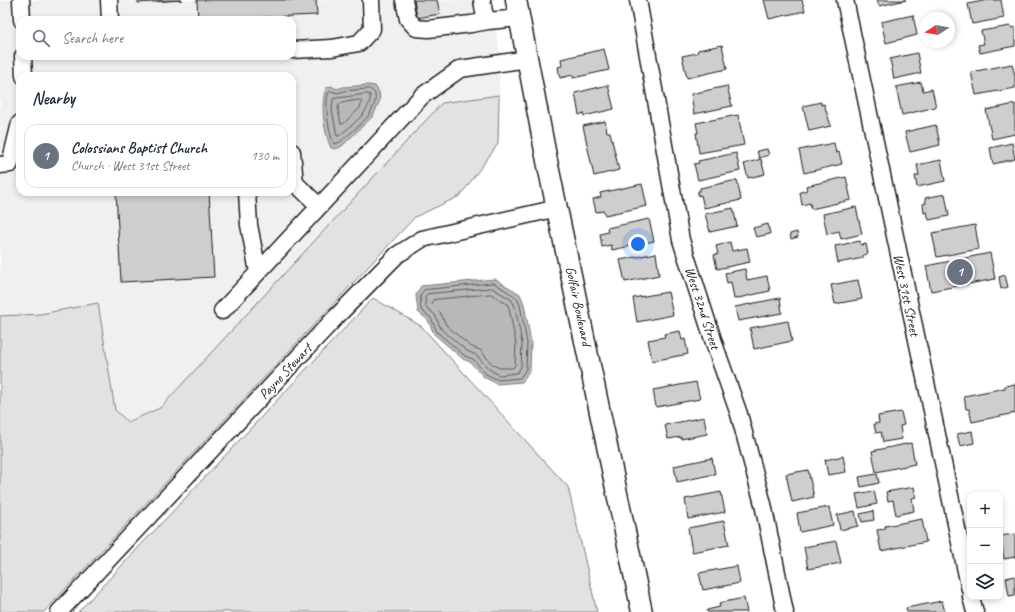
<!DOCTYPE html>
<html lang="en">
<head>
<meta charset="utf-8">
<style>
  body { margin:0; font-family:Caveat,sans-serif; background:#f6f6f7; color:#1f2937 }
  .controls { position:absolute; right:12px; bottom:12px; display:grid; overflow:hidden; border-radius:8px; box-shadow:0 2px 6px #0003 }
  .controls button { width:36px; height:36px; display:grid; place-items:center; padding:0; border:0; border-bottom:1px solid #e0e1e3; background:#fff; color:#1f2937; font:20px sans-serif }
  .compass { position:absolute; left:919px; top:12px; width:36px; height:36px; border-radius:50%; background:#fff; box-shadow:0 2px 6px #0003; rotate:259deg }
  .you { position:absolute; left:638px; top:244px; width:14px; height:14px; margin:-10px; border:3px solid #fff; border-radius:50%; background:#1a73e8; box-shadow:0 0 0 6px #1a73e833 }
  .badge { display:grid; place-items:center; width:26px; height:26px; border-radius:50%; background:#111827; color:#fff; font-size:13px; font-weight:700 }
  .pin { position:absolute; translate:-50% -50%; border:2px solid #fff; box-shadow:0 1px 4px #0006 }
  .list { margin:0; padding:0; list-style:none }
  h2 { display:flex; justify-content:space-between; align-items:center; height:52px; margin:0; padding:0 16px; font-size:17px }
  h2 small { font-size:13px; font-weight:400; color:#747a83 }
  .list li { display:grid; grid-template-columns:26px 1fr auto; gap:12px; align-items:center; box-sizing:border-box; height:64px; margin:0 8px 8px; padding:0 8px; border:1px solid #e0e1e3; border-radius:12px }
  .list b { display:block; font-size:15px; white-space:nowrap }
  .list p { margin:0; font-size:13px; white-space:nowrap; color:#747a83 }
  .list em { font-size:13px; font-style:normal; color:#747a83 }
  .icon { flex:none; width:22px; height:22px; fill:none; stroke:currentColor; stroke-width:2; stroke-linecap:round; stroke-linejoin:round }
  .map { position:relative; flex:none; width:1015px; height:612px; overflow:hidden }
  .search { position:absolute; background:#fff; box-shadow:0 2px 6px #0003; left:16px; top:16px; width:280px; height:44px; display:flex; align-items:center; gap:10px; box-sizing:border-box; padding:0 14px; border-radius:12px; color:#747a83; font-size:15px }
  .panel { position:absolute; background:#fff; box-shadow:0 2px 6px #0003; left:16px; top:72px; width:280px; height:124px; border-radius:12px }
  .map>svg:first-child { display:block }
</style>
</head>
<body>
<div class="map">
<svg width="1015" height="612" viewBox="0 0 1015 612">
  <rect width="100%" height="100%" fill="#fff"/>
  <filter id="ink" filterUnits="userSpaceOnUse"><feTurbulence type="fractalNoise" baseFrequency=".025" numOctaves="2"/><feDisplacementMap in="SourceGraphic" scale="8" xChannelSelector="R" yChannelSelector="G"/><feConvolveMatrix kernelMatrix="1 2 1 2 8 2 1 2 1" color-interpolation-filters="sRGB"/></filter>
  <g filter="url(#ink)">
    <path fill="#f0f0f0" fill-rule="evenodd" d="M0 0H490L500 52 499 95 442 103 160 408 127 423 115 410 98 303 41 314 0 316ZM20 20H292V56H20ZM20 76H292V192H20Z"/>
    <path fill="#e2e2e2" stroke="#7f7f7f" d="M499 95 498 144 460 196 415 217 44 612H0V316L41 314 98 303 115 410 128 422 160 408 442 103Z
      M373 298 421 326 568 487 597 612H78Z"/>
    <path fill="#b8b8b8" stroke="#7a7a7a" d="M368 85 375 86 379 92 380 100 373 116 342 146 336 149 331 148C324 133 320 103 326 88L331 86 337 89 343 87Z
      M495 279 520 294 524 304 531 342 530 370 522 382 497 384 484 377 470 362 463 359 434 334 428 320 418 312 416 295 421 286Z"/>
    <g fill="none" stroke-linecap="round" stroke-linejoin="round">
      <path stroke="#5a5a5a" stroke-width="1" d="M368 89C380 91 375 105 370 113 366 121 348 135 340 142L334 144C329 135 324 102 329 92L331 91 338 93 344 91Z
        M368 94 370 95C372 112 350 126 339 136H337L332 110 333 99Z
        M360 100 362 102 360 108 343 124H341L338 110 339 104 346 102Z
        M494 283 516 297 520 305 527 343 526 369 520 378 498 380 486 374 473 359 465 356 437 332 431 318 421 310 420 296 424 290Z
        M492 288 512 300 515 307 522 343 521 367 517 373 499 375 489 369 476 355 467 351 441 329 435 315 426 307 425 297 427 294Z
        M491 294 507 304 509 308 516 344 515 365 513 368H500L493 365 480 350 470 346 446 325 440 312 432 304 433 300Z"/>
    </g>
    <path fill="#cecece" stroke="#1c1c1c" d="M138 0H182L138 3Z
      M197 0H316L317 15 198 20Z
      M414 0H437L440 14 417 18Z
      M764 0H802L805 11 769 19Z
      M877 0H906L879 6Z
      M988 0H1001L1004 18 972 24 968 4Z
      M913 15 917 35 886 43 881 22Z
      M1010 26 1011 28 1015 27V46L980 53 978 45 984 44 981 31Z
      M722 45 727 69 687 78 682 56 697 53 698 50Z
      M604 49 609 70 573 78V75L560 78 558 67 562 66 561 59Z
      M917 53 921 73 894 79 890 59Z
      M1012 64 1015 76V88L976 95 971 72Z
      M921 82 923 91 932 89 936 107 902 115 896 87Z
      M608 85 614 109 584 116V113L579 115 575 93Z
      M727 86 732 106 694 114 691 94Z
      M821 102V105L824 104 831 126 809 131 803 106Z
      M1015 104V134L992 139 986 110Z
      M738 115 744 145 699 153 696 133H698L696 123Z
      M605 121 607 132H610L619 170 594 176 583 126Z
      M936 125 940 145 910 152 905 132Z
      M834 143 836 153 839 152 842 164 804 173 799 150Z
      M1012 143 1015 159 993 164 990 148Z
      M767 149 769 155 759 158 757 151Z
      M736 153 740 171 698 180 694 164 699 163 698 161Z
      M761 159 765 174 748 178 744 164Z
      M941 160 945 181 917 187 915 176 919 175 917 165Z
      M846 177 851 200 811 209 810 203 802 205 800 192 807 190 806 186Z
      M737 180 741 200 704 208 701 195 698 196V191H700V188Z
      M642 184 647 206 605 215 604 211 596 212 593 199 601 197 600 193Z
      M116 192H209L214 277 121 282Z
      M945 194 949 216 929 220 927 212 924 213 923 204 926 203 925 198Z
      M856 207 862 234 841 239 839 231 827 234 823 214Z
      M733 208 737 226 710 232 705 214Z
      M649 219 654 241 612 250 611 245 602 247 600 234 608 232 607 228Z
      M768 224 770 234 756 237 753 228Z
      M975 225 979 249 937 257 932 233Z
      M797 232 798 237 791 239 790 234Z
      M860 241 861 245 866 244 868 254 863 255V258L838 263 835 246Z
      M730 242 732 251 747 248 750 262 717 269 714 255 718 254 716 246Z
      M656 253 659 275 625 282 620 260Z
      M990 253 995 279 931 291 926 266Z
      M745 269 747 280 767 276 770 291 734 299 731 282 727 283 725 273Z
      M1005 275 1008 287 1001 289 999 277Z
      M858 280 862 299 835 304 831 285Z
      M668 292 673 315 637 322 633 298Z
      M780 298 782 313 738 321 735 307Z
      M788 321 792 341 754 349 750 328Z
      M680 331 682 340 685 339 688 354 652 361 648 340 665 337 664 334Z
      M696 382 700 399 656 407 653 390Z
      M1015 384V413L972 422 969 409H966L964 396 1005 388V386Z
      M901 412 904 425 900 426 902 439 883 442 881 432 876 433 874 424 879 423 878 416Z
      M704 417 707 434 681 439V437L668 439 665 425Z
      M972 431 974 443 960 446 957 434Z
      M911 443 915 464 876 472 872 451Z
      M843 456 846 472 828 475 825 460Z
      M712 458 715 474 677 482 674 466Z
      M808 470 814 497 792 502 786 474Z
      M877 474 879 483 861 487 859 477Z
      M914 487 916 497 912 498 914 511 896 515 893 500 888 501 886 492Z
      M874 491 877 504 859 508 856 494Z
      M721 492 725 512 688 519 685 499Z
      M829 507 833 525 800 532 797 513Z
      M855 511 858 526 840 530 837 515Z
      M873 511 874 520 862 522 860 514Z
      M922 519 926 542 881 551 877 530 885 529V526Z
      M724 521 729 545 692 552 688 528Z
      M1015 534V557L1004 559 1000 536Z
      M836 541 841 563 808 569 804 547Z
      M737 566 740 583 703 590 699 573Z
      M1015 576V595L1009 596 1006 578Z
      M744 598 747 612H707V610L720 607 719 603Z
      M942 601 945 612H907L906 608Z"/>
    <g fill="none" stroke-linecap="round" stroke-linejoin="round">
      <g stroke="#1c1c1c" stroke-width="19">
        <path id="minor" d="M21 0 22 20
          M109 0 110 20
          M404 0 408 19 416 28 428 29 471 24 488 21 519 18
          M482 0 484 12 488 21
          M638 0 681 240 717 352 739 414 763 504 785 612
          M845 0 970 590
          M292 50 332 48 359 43 372 29 371 0
          M23 56 24 76
          M292 152 295 183 319 206
          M0 165 10 164 20 123
          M247 192 249 225 258 272
          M222 311 422 96 460 69 528 59
          M971 597 975 612
          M59 612 336 317 397 255 422 239 558 208"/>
      </g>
      <g stroke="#1c1c1c" stroke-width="23">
        <path id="major" d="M516 0 547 161 642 612"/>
      </g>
      <use href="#minor" stroke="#fff" stroke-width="16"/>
      <use href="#major" stroke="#fff" stroke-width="20"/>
    </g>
  </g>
  <g text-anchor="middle" stroke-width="3.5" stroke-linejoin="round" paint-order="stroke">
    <g font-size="14" fill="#1c1c1c" stroke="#fff">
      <text transform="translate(907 295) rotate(78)" y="5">West 31st Street</text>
      <text transform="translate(579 306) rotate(78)" y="5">Golfair Boulevard</text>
      <text transform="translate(703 308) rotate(72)" y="5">West 32nd Street</text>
      <text transform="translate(285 371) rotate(-47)" y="5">Payne Stewart</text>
    </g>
  </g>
</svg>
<div class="controls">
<button>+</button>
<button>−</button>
<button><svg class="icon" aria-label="layers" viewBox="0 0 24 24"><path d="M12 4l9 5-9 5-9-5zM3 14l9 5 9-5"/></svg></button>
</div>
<svg class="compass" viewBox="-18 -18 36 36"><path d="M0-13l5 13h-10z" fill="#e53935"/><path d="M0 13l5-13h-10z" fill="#747a83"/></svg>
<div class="you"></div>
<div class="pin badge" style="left:960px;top:272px;background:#6b7280">1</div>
<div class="search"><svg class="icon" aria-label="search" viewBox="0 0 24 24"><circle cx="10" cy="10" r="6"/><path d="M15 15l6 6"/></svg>Search here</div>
<section class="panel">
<h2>Nearby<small></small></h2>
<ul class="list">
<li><span class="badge" style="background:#6b7280">1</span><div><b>Colossians Baptist Church</b><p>Church · West 31st Street</p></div><em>130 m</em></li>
</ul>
</section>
</div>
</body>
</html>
